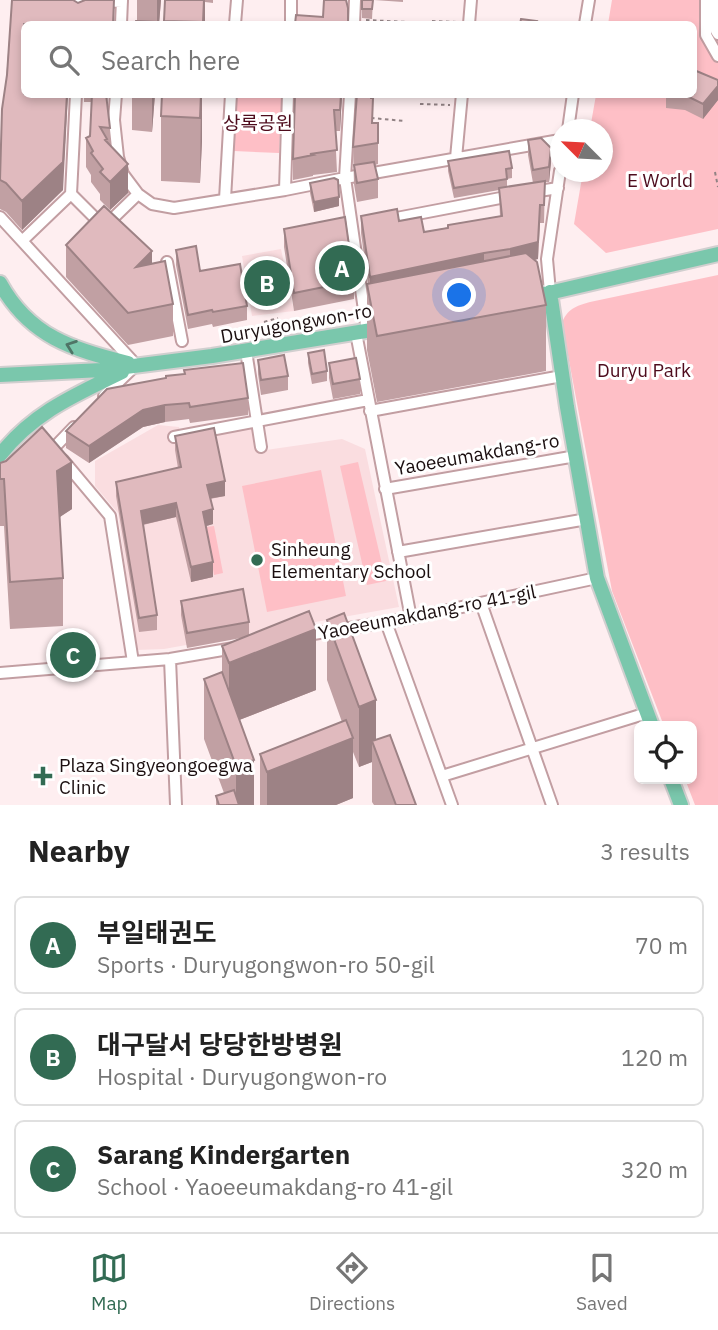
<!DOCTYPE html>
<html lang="en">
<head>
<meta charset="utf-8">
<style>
  body { margin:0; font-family:"IBM Plex Sans","Noto Sans KR",sans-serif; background:#f6f6f6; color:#222 }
  .controls { position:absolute; right:21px; bottom:21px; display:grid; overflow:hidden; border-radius:10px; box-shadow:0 4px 10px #0003 }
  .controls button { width:63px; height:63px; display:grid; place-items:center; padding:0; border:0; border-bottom:2px solid #e0e0e0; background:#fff; color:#222; font:35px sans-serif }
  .compass { position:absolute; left:550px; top:119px; width:63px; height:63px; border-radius:50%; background:#fff; box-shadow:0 4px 10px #0003; rotate:294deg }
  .you { position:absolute; left:460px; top:296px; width:24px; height:24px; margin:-18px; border:5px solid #fff; border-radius:50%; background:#1a73e8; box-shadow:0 0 0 10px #1a73e833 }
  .badge { display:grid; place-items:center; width:46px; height:46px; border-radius:50%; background:#326b53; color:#fff; font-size:23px; font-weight:700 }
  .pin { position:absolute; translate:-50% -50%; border:4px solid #fff; box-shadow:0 2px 7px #0006 }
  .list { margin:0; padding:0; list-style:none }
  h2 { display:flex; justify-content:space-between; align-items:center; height:91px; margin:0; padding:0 28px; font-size:30px }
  h2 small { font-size:23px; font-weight:400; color:#767676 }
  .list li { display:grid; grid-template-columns:46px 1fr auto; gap:21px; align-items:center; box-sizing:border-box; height:98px; margin:0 14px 14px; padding:0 14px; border:2px solid #e0e0e0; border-radius:10px }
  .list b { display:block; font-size:26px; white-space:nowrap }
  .list p { margin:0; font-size:23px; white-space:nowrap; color:#767676 }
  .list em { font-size:23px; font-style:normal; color:#767676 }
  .icon { flex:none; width:38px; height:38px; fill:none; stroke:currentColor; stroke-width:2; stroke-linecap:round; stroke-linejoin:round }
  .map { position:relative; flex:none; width:718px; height:805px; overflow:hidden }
  .search { position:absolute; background:#fff; box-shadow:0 4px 10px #0003; left:21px; right:21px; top:21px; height:77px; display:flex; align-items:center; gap:18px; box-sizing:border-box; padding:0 24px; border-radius:10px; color:#767676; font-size:26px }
  .sheet { height:427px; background:#fff }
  nav { display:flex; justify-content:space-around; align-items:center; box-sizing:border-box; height:98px; border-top:2px solid #e0e0e0; background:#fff; font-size:19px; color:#767676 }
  nav a { display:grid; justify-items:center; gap:4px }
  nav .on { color:#326b53 }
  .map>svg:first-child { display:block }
</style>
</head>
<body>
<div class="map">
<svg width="718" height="805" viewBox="0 0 718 805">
  <rect width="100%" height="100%" fill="#feeef0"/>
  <path fill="#fadde0" d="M281 249 294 311 252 316 242 256Z
    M158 425 179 427 182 440 251 427 261 447 266 450 342 439 365 449 399 607 164 649 136 650 118 513 95 486V461Z"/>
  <path fill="#febfc6" d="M612 0H718V229L606 253 574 224 583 172H602V130L590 129 596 95 694 94V24H608Z
    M237 95H282L279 153 234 151Z
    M718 275V805H695L685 779H692V726H664L612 591 562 323C567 309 576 306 590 302Z
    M358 462 386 581 367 585 340 466Z
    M321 470 346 596 267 612 242 486Z
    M214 526 223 573 214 575 206 527Z"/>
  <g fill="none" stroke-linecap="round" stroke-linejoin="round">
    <g stroke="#c29ea2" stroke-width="14">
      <path id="minor" d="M79 0 122 2
        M706 0V35L718 56
        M715 0 716 31 718 34
        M121 24 122 0
        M235 24 237 0
        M291 24V0
        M354 24 355 0
        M469 24 471 0
        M585 24 589 0
        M76 94 71 194 102 225
        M116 94 114 120 118 157 123 174 138 194 152 204 174 208 285 190 345 178 560 140
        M350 94 345 178 367 331
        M568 130 573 94
        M456 158 462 94
        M285 190 288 94
        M533 192 558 188
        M225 199 231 94
        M0 217 136 365 104 396
        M386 220 511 196
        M106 225 138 194
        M22 241 71 194
        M167 262 182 341
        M550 292 547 259 560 171
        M356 333 411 618
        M246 351 261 447
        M370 411 562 376
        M174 437 368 400
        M48 454 74 427
        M63 460 110 516 133 662
        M385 489 576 456
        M398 552 587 519
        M481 603 552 805
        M386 622 452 805
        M301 636 411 618 597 578
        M170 659 176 805
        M0 673 170 659 234 648
        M442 776 647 713"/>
    </g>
    <g stroke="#d1cfcf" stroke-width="18">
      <path id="major" d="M0 283C29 336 73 350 128 363
        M550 292 567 407 597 578 652 726
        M527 298 718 254
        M0 375 102 370 212 356 384 328
        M0 455C34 412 75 395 122 372
        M671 779 681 805"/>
    </g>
    <path stroke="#918284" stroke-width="2" stroke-dasharray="3.5 3.5" stroke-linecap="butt" d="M366 20 408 22
      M432 21 459 22
      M420 104 450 105
      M371 118 405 121
      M715 172 718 187
      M264 322 278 318"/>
    <use href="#minor" stroke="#fff" stroke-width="10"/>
    <use href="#major" stroke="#7ac7ac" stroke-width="14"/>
  </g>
  <path fill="#c1a0a3" d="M12 0 114 24H24L63 190 22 230 6 212 0 209V159Z
    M137 0H161L159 24H135L137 21Z
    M165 0H213V3L205 2V24H164Z
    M362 0H373L372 19 362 18Z
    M374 0H403V2Z
    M718 80V100L703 119 685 110 666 108V94H694Z
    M84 94H108L107 103 110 128V145L128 193 110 210 100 200V194L91 182V175L86 167V138L90 136 92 102H84Z
    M132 94H155L152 132 132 130Z
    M202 94V141L200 183 161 181V116Z
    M342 94 340 131H335L337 172 313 175V176L293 180V159Z
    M357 94H372L373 123H378V164L375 165 378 179V198L357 202 354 184 353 147Z
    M528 140 551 162 549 182H545L544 223H540L538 259 534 260 546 305V371L377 402 367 350V284H368L361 233V216L399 221 424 232 500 217 499 190 454 198 448 171V161L512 168V178L507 179V187L533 183 528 155Z
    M310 183 339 206 314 212 310 193Z
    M284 229 354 281V299L294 311 284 247Z
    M66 245 152 264 173 304V336L128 345 66 277Z
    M176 250 200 271 247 306V320L213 327 212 324 188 329 176 265Z
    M308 353 327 371V381L312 384 308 363Z
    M258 360 288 376V390L261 395 258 374Z
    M329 363 360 379V394L333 399 329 378Z
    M107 389 248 398V415L190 423 189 419 165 422 143 427 89 463 66 448V431Z
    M175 436 225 496 210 499 213 524 206 526 213 577 191 582 176 517 143 525 157 615V630L139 632 116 496V482L178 468 175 450Z
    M0 463 72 509 59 517 63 578V626L10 629 4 526H0Z
    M181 601 249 622V635L316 690 239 720 254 805H216V796L224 793 204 739V679L222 674V646L241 638 187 648 181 615Z
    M327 620 376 740 416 805H374L372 802V762L359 767 353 752V798L336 805H260V754L342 722 327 680Z"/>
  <path fill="#9d8285" d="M157 0H161L159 24H157Z
    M204 0H205V24H203Z
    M718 86V100L703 119V104Z
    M67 94H68L63 190 22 230V201Z
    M152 94H155L152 132Z
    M201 94H202V141L200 183Z
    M341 94H342L340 131V110Z
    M551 148V162L549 182V167Z
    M128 164V193L110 210V182Z
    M339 197V206L314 212V202Z
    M540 205 538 259 510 266V249Z
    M152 251V283L136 267Z
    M484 253V270L370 295V277Z
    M165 405V422L143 427 89 463V446L143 410Z
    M72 462V509L57 519V471Z
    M225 481V496L207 499V485Z
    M176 503V517L141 525V511Z
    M213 509V524L203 527V512Z
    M213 562V577L191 582V567Z
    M316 629V690L229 724V663Z
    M376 700V752L372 741V762L359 767V707Z
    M353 738V798L336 805H267V772Z
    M254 760V805H236V766Z"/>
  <path fill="#e0babe" stroke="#9d8285" stroke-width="2" d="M12 0H73L78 3 85 0H114L113 24 74 23V24H24V94H67L63 162 22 201 6 183 0 180 2 109 7 75Z
    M165 0H204L203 22 164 21Z
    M324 0H346L348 8V22H374V24H295L296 15 323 17Z
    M362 0H373L372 9H362Z
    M521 19 537 21 536 24H520Z
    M136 21 156 22 155 24H135Z
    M694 70 718 80V86L703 104 685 95 678 94H694Z
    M92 94H106L110 128 100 127 107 139 105 140 128 164 110 182 100 172 103 169 91 153 93 151 86 138 90 136Z
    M162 94H201L200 118 161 116Z
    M295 94H341L340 110H334L337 150 310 154 313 155 293 159Z
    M357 94H371V98H373L372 123H378V143L353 147Z
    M541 138 551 148 549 167 533 170 528 140Z
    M509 151 512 168 506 169 507 179 454 188 448 161Z
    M374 162 378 179 357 183 354 165Z
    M334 178 338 180 339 197 314 202 310 183Z
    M545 181 544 205H540L538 242 510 249 484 253 370 277 361 216 397 209 399 221 421 217 424 232 448 228V225L502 216 499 188Z
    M104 206 152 251 136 267 165 261 173 304 128 313 66 245Z
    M345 217 354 281 294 293 284 229Z
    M196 246 200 271 240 264 247 306 213 312 212 310 188 315 176 250Z
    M526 253 537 262 546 305 377 336 367 284Z
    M324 350 327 371 312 374 308 353Z
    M284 355 288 376 261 380 258 360Z
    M356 358 360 379 333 384 329 363Z
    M243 363 248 398 190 407 189 403 165 405 143 410 89 446 66 431 107 389 166 378V376L185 374 184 370Z
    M42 427 72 462 57 471 63 578 10 582 4 479H0V463L6 461Z
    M214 428 225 481 207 485 213 509 203 512 213 562 191 567 176 503 141 511 157 615 139 618 116 482 181 467 175 436Z
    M243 589 249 622 187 633 181 601Z
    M309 611 316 629 229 663 222 646Z
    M344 613 376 700 359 707 327 620Z
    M222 672 254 760 236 766 204 679Z
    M346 720 353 738 267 772 260 754Z
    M390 735 416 805H396L372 741Z
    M234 790 239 805H219L216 796Z"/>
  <defs><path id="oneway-chevron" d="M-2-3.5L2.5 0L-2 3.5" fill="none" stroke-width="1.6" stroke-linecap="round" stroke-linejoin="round" transform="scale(1.75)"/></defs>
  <use stroke="#4f7466" href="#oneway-chevron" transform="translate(71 346) rotate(-160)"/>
  <g fill="#326b53" stroke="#fff" stroke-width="2.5">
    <circle cx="257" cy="560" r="7"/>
    <path d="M39.5 765.5h7v7h7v7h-7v7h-7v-7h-7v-7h7z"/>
  </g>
  <g text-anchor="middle" stroke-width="6" stroke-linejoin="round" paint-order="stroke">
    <g font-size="19" fill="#4e0c1d" stroke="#fff">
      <text x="258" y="130">상록공원</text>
      <text x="660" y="187">E World</text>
      <text x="644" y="377">Duryu Park</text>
    </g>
    <g font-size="19" fill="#1b0f10" stroke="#fff">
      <text transform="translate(296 323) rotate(-10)" y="7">Duryugongwon-ro</text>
      <text transform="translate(477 454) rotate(-10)" y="7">Yaoeeumakdang-ro</text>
      <text transform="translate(427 612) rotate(-11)" y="7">Yaoeeumakdang-ro 41-gil</text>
    </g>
    <g font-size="19" fill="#1b0f10" stroke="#fff" text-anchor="start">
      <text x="271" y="556">Sinheung<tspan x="271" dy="22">Elementary School</tspan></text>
      <text x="59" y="772">Plaza Singyeongoegwa<tspan x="59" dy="22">Clinic</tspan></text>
    </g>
  </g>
</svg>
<div class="controls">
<button><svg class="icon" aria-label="locate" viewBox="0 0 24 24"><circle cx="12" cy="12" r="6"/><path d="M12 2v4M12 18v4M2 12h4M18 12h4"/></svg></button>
</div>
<svg class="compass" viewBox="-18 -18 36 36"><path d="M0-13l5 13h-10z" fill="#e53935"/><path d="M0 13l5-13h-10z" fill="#767676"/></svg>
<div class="you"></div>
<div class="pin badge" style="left:342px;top:268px">A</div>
<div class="pin badge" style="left:267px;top:283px">B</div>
<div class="pin badge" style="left:73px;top:655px">C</div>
<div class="search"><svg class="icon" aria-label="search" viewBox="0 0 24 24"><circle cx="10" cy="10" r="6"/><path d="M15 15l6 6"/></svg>Search here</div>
</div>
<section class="sheet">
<h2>Nearby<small>3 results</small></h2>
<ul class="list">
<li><span class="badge">A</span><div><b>부일태권도</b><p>Sports · Duryugongwon-ro 50-gil</p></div><em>70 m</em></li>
<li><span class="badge">B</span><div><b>대구달서 당당한방병원</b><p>Hospital · Duryugongwon-ro</p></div><em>120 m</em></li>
<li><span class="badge">C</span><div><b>Sarang Kindergarten</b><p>School · Yaoeeumakdang-ro 41-gil</p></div><em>320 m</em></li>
</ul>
</section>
<nav>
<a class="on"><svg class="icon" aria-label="map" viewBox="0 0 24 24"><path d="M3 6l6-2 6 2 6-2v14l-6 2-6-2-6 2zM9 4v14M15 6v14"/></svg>Map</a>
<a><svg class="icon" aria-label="directions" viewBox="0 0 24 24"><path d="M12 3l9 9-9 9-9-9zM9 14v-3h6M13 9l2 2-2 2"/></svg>Directions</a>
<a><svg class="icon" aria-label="saved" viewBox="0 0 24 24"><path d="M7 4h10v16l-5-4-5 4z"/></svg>Saved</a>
</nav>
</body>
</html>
